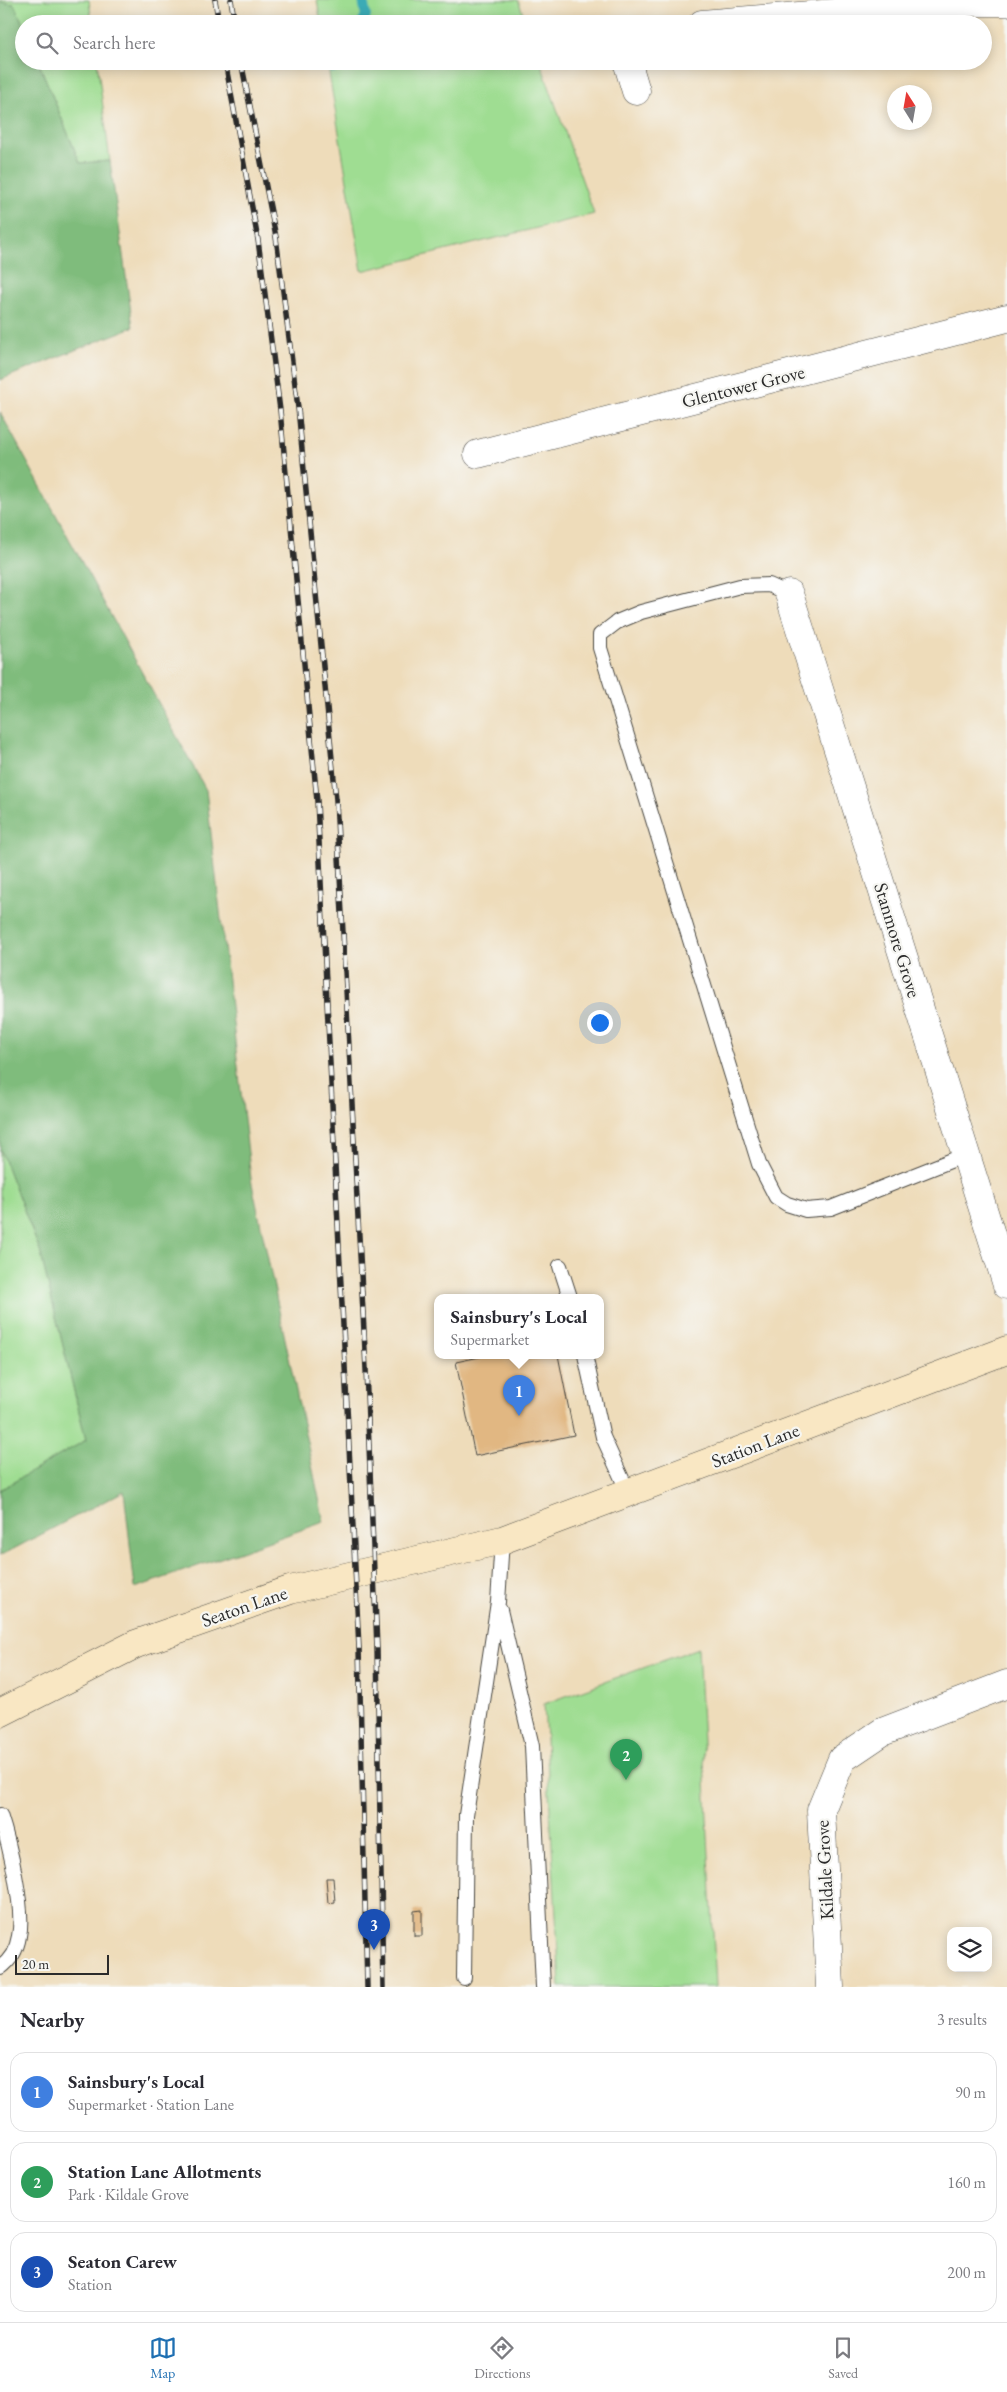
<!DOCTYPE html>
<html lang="en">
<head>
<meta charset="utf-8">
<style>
  body { margin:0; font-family:"EB Garamond",serif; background:#f7f7f7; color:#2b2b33 }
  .controls { position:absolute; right:15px; bottom:15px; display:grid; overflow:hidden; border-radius:10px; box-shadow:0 2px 12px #0003 }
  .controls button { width:45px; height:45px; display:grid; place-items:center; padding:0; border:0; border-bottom:1px solid #e1e1e2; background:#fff; color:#2b2b33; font:25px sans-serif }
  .compass { position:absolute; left:887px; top:85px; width:45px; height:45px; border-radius:50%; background:#fff; box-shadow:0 2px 12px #0003; rotate:349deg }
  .scale { position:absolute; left:15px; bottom:12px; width:94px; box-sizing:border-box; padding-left:5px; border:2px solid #2b2b2b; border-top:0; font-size:14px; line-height:18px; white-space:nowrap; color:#2b2b2b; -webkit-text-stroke:4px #f6f6f2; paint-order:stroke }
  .you { position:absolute; left:599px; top:1022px; width:18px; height:18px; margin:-12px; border:4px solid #fff; border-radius:50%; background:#1a73e8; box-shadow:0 0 0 8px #1a73e833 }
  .badge { display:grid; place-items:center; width:32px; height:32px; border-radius:50%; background:#1f6fb2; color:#fff; font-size:16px; font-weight:700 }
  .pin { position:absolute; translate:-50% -41px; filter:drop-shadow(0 1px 2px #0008) }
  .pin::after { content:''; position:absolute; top:26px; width:18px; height:15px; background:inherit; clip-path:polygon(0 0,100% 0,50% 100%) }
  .popup { position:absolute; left:434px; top:1294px; width:170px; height:65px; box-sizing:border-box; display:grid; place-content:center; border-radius:10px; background:#fff; filter:drop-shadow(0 1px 4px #0005); font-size:16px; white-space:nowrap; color:#7c7c81 }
  .popup b { font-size:19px; color:#2b2b33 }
  .popup::after { content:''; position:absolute; left:50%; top:100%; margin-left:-10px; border:10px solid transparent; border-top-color:#fff }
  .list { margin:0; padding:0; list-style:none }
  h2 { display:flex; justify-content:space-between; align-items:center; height:65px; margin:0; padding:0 20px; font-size:21px }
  h2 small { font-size:16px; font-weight:400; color:#7c7c81 }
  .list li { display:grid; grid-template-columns:32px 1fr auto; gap:15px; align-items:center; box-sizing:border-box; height:80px; margin:0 10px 10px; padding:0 10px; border:1px solid #e1e1e2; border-radius:15px }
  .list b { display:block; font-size:19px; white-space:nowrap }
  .list p { margin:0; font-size:16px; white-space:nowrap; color:#7c7c81 }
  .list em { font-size:16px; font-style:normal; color:#7c7c81 }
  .icon { flex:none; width:28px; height:28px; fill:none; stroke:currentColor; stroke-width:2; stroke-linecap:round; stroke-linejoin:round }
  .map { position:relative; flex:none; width:1007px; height:1987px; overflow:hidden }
  .search { position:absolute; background:#fff; box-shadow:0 2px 12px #0003; left:15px; right:15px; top:15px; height:55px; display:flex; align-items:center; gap:12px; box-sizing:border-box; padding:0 18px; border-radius:28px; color:#7c7c81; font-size:19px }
  .sheet { height:335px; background:#fff }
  nav { display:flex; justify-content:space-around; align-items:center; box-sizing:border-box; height:70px; border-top:1px solid #e1e1e2; background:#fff; font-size:14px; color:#7c7c81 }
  nav a { display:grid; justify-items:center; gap:2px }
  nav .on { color:#1f6fb2 }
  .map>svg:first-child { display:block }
</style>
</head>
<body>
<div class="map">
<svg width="1007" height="1987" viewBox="0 0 1007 1987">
  <rect width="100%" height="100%" fill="#f6f6f2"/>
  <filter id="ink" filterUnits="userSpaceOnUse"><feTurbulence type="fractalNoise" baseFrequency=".02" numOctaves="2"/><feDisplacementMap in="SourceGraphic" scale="10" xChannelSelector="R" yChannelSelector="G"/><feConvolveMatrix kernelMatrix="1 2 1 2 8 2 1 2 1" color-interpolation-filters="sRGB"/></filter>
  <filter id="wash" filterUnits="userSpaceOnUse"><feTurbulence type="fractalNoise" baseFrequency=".0096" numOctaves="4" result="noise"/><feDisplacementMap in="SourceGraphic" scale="20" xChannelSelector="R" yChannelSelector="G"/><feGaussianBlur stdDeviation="1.12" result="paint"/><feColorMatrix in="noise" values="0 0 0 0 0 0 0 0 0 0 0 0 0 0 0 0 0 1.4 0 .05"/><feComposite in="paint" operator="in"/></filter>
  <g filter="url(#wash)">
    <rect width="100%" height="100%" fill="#eedcba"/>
    <path fill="#9fdd92" stroke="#65845e" d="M0 0H89L92 24H24V26L14 4 0 2Z
      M317 0H518L527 24H321Z
      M38 61H97L110 161 80 163Z
      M327 61H540L594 214 362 271Z
      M0 1149 40 1251 86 1440 0 1490Z
      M698 1648 716 1987H560L544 1704Z"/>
    <path fill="#7fbc7c" stroke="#557454" d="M0 2 14 4 24 26V61H38L80 163 110 161 133 327 0 380Z
      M0 412 206 790 251 1179 324 1522 135 1588 124 1491 0 1556V1490L86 1440 40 1251 0 1149Z"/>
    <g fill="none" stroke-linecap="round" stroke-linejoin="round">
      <path stroke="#3aabb5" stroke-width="10" d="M361 24 366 16 363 0
        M333 68 337 61"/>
    </g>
    <g id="blocks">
      <path fill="#e1b782" d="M489 1355H558L574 1435 475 1456 456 1362Z
        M326 1878H333L335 1902 328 1903Z
        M422 1910V1936H414V1911Z"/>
    </g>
  </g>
  <g filter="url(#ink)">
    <use href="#blocks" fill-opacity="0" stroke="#484640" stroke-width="1"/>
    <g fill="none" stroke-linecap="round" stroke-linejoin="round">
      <g stroke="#484640" stroke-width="16">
        <path id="service" d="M789 594 769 585 740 586 641 612 617 622 600 635V648L759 1164 776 1197 787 1204 806 1210 831 1208 965 1155
          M560 1266 570 1297
          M585 1355 603 1437 628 1492
          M500 1610 532 1746 543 1987
          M0 1815C9 1843 25 1909 19 1936 17 1949 11 1960 0 1968
          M464 1978 466 1815 498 1602 502 1540"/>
      </g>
      <g stroke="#484640" stroke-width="29">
        <path id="minor" d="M702 24 966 2H1007
          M627 61 636 91
          M478 454 1007 318
          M789 594 1007 1285
          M830 1987 821 1810 842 1759 882 1732 1007 1684"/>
      </g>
      <g stroke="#484640" stroke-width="29">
        <path id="secondary" d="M0 1713 136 1644 290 1590 502 1540 1007 1350"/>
      </g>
      <use href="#service" stroke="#fff" stroke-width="14"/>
      <use href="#minor" stroke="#fff" stroke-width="28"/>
      <use href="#secondary" stroke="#f9e7c3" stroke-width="28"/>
      <g stroke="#2b2b2b" stroke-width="5.5">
        <path id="rail" d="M215 0 219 24
          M231 0 235 24
          M225 61 258 240 280 410 317 801 359 1648 367 1987
          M241 61 276 237 298 408 336 800 366 1369 377 1648 383 1987"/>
      </g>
      <use href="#rail" stroke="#f6f6f2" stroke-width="4" stroke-dasharray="11" stroke-linecap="butt"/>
    </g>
  </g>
  <g text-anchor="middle" stroke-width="4.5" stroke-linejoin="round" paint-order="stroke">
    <g font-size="19" fill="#2b2b2b" stroke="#f6f6f2">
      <text transform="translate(743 386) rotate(-14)" y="7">Glentower Grove</text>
      <text transform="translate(898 940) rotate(73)" y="7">Stanmore Grove</text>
      <text transform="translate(755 1445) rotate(-21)" y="7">Station Lane</text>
      <text transform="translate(244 1606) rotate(-19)" y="7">Seaton Lane</text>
      <text transform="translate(824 1870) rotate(-93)" y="7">Kildale Grove</text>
    </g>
  </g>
</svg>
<div class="controls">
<button><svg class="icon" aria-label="layers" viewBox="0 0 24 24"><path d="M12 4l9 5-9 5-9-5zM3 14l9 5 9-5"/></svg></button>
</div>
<svg class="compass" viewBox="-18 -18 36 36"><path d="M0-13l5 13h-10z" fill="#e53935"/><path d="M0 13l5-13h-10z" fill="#7c7c81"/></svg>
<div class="scale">20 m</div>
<div class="you"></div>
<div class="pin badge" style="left:519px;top:1416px;background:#3f7fe0">1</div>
<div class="popup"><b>Sainsbury's Local</b>Supermarket</div>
<div class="pin badge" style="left:626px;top:1780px;background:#2e9e5b">2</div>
<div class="pin badge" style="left:374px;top:1950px;background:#1a4fb4">3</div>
<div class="search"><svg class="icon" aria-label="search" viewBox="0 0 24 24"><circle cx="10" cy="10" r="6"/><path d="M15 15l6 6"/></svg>Search here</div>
</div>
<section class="sheet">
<h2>Nearby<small>3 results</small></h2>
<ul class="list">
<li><span class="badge" style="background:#3f7fe0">1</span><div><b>Sainsbury's Local</b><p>Supermarket · Station Lane</p></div><em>90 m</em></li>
<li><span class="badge" style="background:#2e9e5b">2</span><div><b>Station Lane Allotments</b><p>Park · Kildale Grove</p></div><em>160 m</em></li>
<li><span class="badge" style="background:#1a4fb4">3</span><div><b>Seaton Carew</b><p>Station</p></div><em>200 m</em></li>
</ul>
</section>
<nav>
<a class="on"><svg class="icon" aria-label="map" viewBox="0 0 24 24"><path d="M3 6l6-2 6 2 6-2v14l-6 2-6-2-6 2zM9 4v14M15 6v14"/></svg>Map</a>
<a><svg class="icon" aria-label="directions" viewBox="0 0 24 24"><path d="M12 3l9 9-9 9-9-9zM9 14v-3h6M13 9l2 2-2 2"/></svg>Directions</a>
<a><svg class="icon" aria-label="saved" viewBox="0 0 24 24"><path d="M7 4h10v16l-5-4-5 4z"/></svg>Saved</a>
</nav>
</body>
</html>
